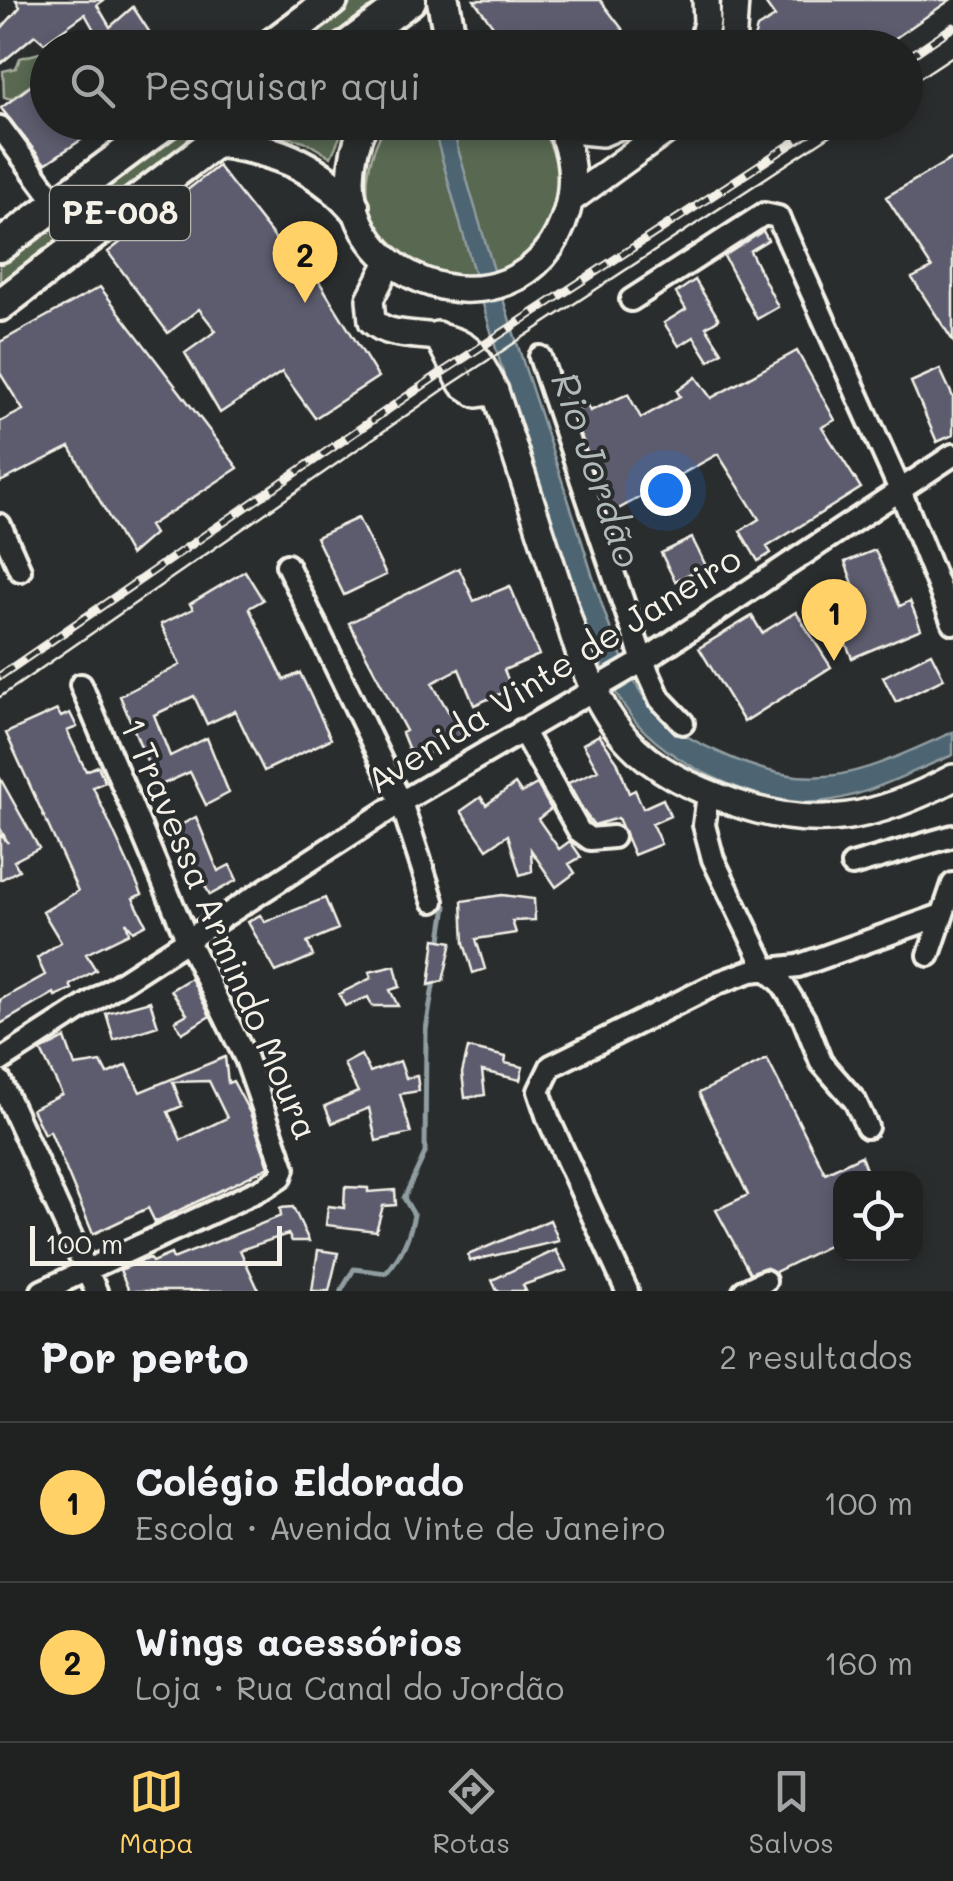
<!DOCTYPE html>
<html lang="pt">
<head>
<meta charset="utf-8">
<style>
  body { margin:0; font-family:Mali,sans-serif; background:#282a2a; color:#f1f3f6 }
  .controls { position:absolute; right:30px; bottom:30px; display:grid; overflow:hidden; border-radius:20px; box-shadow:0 5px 15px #0003 }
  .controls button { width:90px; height:90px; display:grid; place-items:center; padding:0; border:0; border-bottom:2px solid #3d3f40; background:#202222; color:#f1f3f6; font:50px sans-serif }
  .scale { position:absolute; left:30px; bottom:25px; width:252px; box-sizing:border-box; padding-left:10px; border:5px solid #f4f1e8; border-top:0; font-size:28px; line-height:35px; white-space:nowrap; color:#f4f1e8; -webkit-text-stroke:8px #2a2d2e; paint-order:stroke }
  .you { position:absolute; left:665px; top:490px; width:35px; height:35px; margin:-25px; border:8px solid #fff; border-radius:50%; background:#1a73e8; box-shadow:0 0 0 15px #1a73e833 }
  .badge { display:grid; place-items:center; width:65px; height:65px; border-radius:50%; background:#ffd166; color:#111; font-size:32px; font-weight:700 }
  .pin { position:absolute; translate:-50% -82px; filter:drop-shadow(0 2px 5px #0008) }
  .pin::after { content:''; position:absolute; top:52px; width:35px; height:30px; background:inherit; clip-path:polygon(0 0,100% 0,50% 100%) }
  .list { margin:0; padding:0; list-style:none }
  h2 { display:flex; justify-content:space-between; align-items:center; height:130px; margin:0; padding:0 40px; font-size:42px }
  h2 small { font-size:32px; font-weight:400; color:#a2a4a5 }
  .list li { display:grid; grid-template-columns:65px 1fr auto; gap:30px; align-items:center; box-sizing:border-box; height:160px; padding:0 40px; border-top:2px solid #3d3f40 }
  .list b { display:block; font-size:38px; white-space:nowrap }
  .list p { margin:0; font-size:32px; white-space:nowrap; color:#a2a4a5 }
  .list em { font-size:32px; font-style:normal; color:#a2a4a5 }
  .icon { flex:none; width:55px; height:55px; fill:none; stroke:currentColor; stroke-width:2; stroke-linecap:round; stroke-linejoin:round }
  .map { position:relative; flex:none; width:953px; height:1291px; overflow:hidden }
  .search { position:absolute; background:#202222; box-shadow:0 5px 15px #0003; left:30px; right:30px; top:30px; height:110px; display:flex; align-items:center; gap:25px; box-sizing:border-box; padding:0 35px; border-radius:55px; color:#a2a4a5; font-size:38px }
  .sheet { height:450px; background:#202222 }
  nav { display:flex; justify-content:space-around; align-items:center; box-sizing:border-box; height:140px; border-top:2px solid #3d3f40; background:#202222; font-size:28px; color:#a2a4a5 }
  nav a { display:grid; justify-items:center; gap:5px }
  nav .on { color:#ffd166 }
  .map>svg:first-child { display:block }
</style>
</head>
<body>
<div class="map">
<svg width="953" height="1291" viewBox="0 0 953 1291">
  <rect width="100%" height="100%" fill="#2a2d2e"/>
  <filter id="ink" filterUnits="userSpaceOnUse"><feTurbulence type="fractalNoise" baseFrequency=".01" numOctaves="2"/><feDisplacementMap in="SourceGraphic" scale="20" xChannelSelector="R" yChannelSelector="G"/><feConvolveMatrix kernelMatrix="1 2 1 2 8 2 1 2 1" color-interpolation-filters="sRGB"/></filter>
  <g filter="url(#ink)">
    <path fill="#596851" stroke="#a6ac9c" stroke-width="2.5" d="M345 0H391L325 47 282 48Z
      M47 51V73L11 99 4 97 3 71 16 68 20 58Z
      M183 123H227L0 293V258Z
      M282 123V122L346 123 331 157 304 141 268 133Z
      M387 123H538C575 177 565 247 499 272 489 276 474 285 464 284 377 273 342 196 387 123Z"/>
    <path fill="#4d6572" stroke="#909da1" stroke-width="2.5" d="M432 123H451C487 255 530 384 573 514 595 578 611 655 653 710 667 727 696 742 716 751 816 798 859 774 953 732V755C910 772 864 798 818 802 759 807 666 763 631 716 595 668 580 605 560 550 511 409 472 266 432 123Z"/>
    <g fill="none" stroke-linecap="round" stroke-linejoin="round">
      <path stroke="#909da1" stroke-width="5" d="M440 945 446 906
        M341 1291 354 1269 386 1273C402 1255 409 1238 414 1215L404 1198 425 1153 426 1030 434 980"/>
    </g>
    <path fill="#5c5c6e" stroke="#f4f1e8" stroke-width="2.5" fill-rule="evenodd" d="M16 0H104L97 5 110 27 133 7 160 48H82L98 37 85 14 44 43 35 35 0 64V30L20 7Z
      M474 0H600L637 48H610L605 42 596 48H578L573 40 564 48H545L528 28 506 44Z
      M763 0H950L881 48H751L757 28 775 17Z
      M48 73V122H108L45 164 1 108Z
      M953 158V341L912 278 932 268 886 197Z
      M218 166 301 271 309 265 378 377 315 418 282 372 220 413 185 353 216 331 199 309 168 333 108 252Z
      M763 231 768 240 750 251 778 307 757 319 724 256Z
      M695 280 719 319 706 327 722 352 709 361 694 337 679 346 664 323 686 309 676 293Z
      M100 287 238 468 149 526 154 534 130 555 70 447 0 482V422L23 410 0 373V342Z
      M797 351 835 420 822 427 861 488 767 547 771 553 758 561 740 531 759 519 718 454 613 512 597 482 573 412 587 405 590 411 628 394 641 418 680 396 677 391 696 377 711 398Z
      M940 369 953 397V435L937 442 911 382Z
      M358 518 386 575 344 595 316 537Z
      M692 538 706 566 675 581 661 553Z
      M875 550 900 606 910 601 921 629 852 658 840 630 866 619 845 562Z
      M459 568 474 601 510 586 539 655 504 670 512 689 474 705 459 669 432 683 464 739 413 760 402 733 406 731 349 623Z
      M245 571 263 600 249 608 284 680 300 673 331 739 264 771 235 711 207 724 194 696 154 715 170 756 207 738 229 793 206 805 190 772 152 789 145 768 149 766 120 696 180 665 161 624 193 609 190 604Z
      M796 612 831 667 744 722 699 648 752 616 762 633Z
      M931 653 944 679 896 702 883 677Z
      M57 710 61 717 70 713 77 727 67 731 86 771 98 766 105 782 93 787 142 894 133 898 146 924 133 931 126 922 129 933 86 954 96 970 70 985 72 989 55 996 54 993 0 1024V1000L45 975 37 958 61 942 43 912 78 891 6 733Z
      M599 735 617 761 629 793 635 790 643 808 663 799 670 816 652 824 661 844 634 855 618 818 594 825 584 812 568 783 598 770 583 744Z
      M0 778 39 848 14 861 19 870 0 880V834L8 843 0 828Z
      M515 784 521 793 537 784 551 809 538 819 559 849 570 841 581 857 569 864 575 873 556 887 531 850 532 871 520 875 508 835 487 849 461 811 481 797 486 805Z
      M196 817 218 871 230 865 237 880 210 895 175 828Z
      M502 895 534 899 535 920 512 921 516 933 476 939 485 969 473 973 464 943 462 901Z
      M325 898 338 929 307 942 313 956 276 972 248 922 260 915 265 922Z
      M435 939 452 942 443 981 429 985Z
      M395 966 400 987 390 990 398 1006H372L368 997 345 1006 339 994 371 978 369 972Z
      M191 978 210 1016 182 1033 175 1021 187 1014 171 990Z
      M150 1001 158 1026 114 1040 106 1013Z
      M65 1038 75 1066 101 1062 107 1074 127 1065 140 1092 225 1057 228 1083 233 1081 250 1113 269 1167 155 1222 148 1208 93 1234 50 1131 44 1134 32 1109 62 1094 41 1051ZM209 1081 227 1118 181 1140 168 1112 182 1106 173 1082Z
      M468 1048 506 1057 505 1063 523 1067 520 1080 482 1071 485 1095 465 1098 462 1073Z
      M361 1055 370 1072 400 1061 406 1078 417 1076 419 1091 400 1094 411 1133 376 1141 369 1108 332 1123 325 1106 358 1092 344 1064Z
      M767 1059 825 1173 861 1156 869 1178H840V1240L775 1272 765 1267 750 1273 716 1210 748 1195 699 1093Z
      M345 1187 368 1188V1192L395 1190 396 1205 383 1206 376 1231 326 1225 328 1206 344 1208Z
      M293 1207 309 1241H292L288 1234 240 1250 259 1291H129L120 1270 149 1258 152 1262 171 1254 173 1259 281 1216 280 1208Z
      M550 1220 559 1241 470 1261 468 1255Z
      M318 1250 338 1253 329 1291H312Z
      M556 1250 567 1270 523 1285 526 1291H497L492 1280Z"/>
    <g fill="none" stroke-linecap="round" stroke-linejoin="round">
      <g stroke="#f4f1e8" stroke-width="28">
        <path id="minor" d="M0 127 57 204
          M631 300 764 214 778 217 900 490 953 623
          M540 357 643 661 660 699 683 723
          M0 525 20 570
          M287 565 401 802 433 901
          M522 730 579 831 590 839 613 837
          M708 794 704 825 713 859 766 969 782 983 804 1019 821 1062 855 1101 867 1127
          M852 865 953 836
          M929 955 953 884
          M0 1061 401 802 643 661 953 455
          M0 1081 96 1291
          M42 1291 266 1187 281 1177 284 1168 246 1059 187 939 81 685
          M627 1291 548 1118 539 1091 551 1066 720 982 751 971 798 966 939 916
          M744 1291 765 1281"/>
      </g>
      <g stroke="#f4f1e8" stroke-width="32">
        <path id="major" d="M701 48 707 22 706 0
          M732 48 735 0
          M365 122C293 277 524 360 567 211 575 182 573 148 556 122
          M560 129 602 133 628 122
          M570 200 678 122
          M389 262 370 299 372 321C398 346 449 323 475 356 483 366 489 380 495 391 515 454 536 516 556 579 574 633 586 694 625 738 654 771 695 789 735 803 817 832 878 818 953 778
          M437 335 462 384 477 394 495 391"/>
      </g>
      <g stroke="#f4f1e8" stroke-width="38">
        <path id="highway" d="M443 0 452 48
          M268 48 332 0
          M345 48 410 0
          M216 141C272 149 314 163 353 206
          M0 246 167 122
          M0 305 241 122"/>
      </g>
      <use href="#minor" stroke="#2a2d2e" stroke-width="20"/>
      <use href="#major" stroke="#2a2d2e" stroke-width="25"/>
      <use href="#highway" stroke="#2a2d2e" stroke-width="30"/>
      <path stroke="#f4f1e8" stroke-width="2.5" d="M906 87 953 56
        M0 697 449 386 851 122"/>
      <g stroke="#f4f1e8" stroke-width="9">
        <path id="rail" d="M906 59 953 27
          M0 676 441 373 825 122"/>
      </g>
      <use href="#rail" stroke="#2a2d2e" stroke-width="5" stroke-dasharray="15" stroke-linecap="butt"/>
    </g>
  </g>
  <g text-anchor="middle" stroke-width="8" stroke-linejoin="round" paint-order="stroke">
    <rect fill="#2a2d2e" stroke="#b7b6b0" stroke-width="2.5" x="50" y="186" width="140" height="54" rx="8"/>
    <g font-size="32" font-weight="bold" fill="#f4f1e8">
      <text x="120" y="224">PE-008</text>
    </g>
    <g font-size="35" fill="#f4f1e8" stroke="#2a2d2e">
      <text transform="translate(554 670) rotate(-32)" y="12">Avenida Vinte de Janeiro</text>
      <text transform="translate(219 929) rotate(67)" y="12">1 Travessa Armindo Moura</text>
    </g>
    <g font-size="38" font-style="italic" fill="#b1b9b9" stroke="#2a2d2e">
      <text transform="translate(596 470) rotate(71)" y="13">Rio Jordão</text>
    </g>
  </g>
</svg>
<div class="controls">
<button><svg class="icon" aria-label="locate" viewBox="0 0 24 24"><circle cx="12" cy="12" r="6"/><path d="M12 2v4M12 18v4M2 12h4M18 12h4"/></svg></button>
</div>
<div class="scale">100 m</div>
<div class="you"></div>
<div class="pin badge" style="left:834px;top:661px">1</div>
<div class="pin badge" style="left:305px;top:303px">2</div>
<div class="search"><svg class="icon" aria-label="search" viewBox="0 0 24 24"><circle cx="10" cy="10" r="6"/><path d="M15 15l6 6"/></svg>Pesquisar aqui</div>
</div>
<section class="sheet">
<h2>Por perto<small>2 resultados</small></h2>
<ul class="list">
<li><span class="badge">1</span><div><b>Colégio Eldorado</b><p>Escola · Avenida Vinte de Janeiro</p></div><em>100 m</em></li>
<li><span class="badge">2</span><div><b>Wings acessórios</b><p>Loja · Rua Canal do Jordão</p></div><em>160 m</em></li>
</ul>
</section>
<nav>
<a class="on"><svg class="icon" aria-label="map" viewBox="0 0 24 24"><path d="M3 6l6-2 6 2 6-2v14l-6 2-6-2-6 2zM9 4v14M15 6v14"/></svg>Mapa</a>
<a><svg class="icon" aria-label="directions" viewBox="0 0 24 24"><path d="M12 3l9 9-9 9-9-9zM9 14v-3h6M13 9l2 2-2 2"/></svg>Rotas</a>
<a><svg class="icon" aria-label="saved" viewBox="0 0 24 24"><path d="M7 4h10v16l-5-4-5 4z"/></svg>Salvos</a>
</nav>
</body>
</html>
